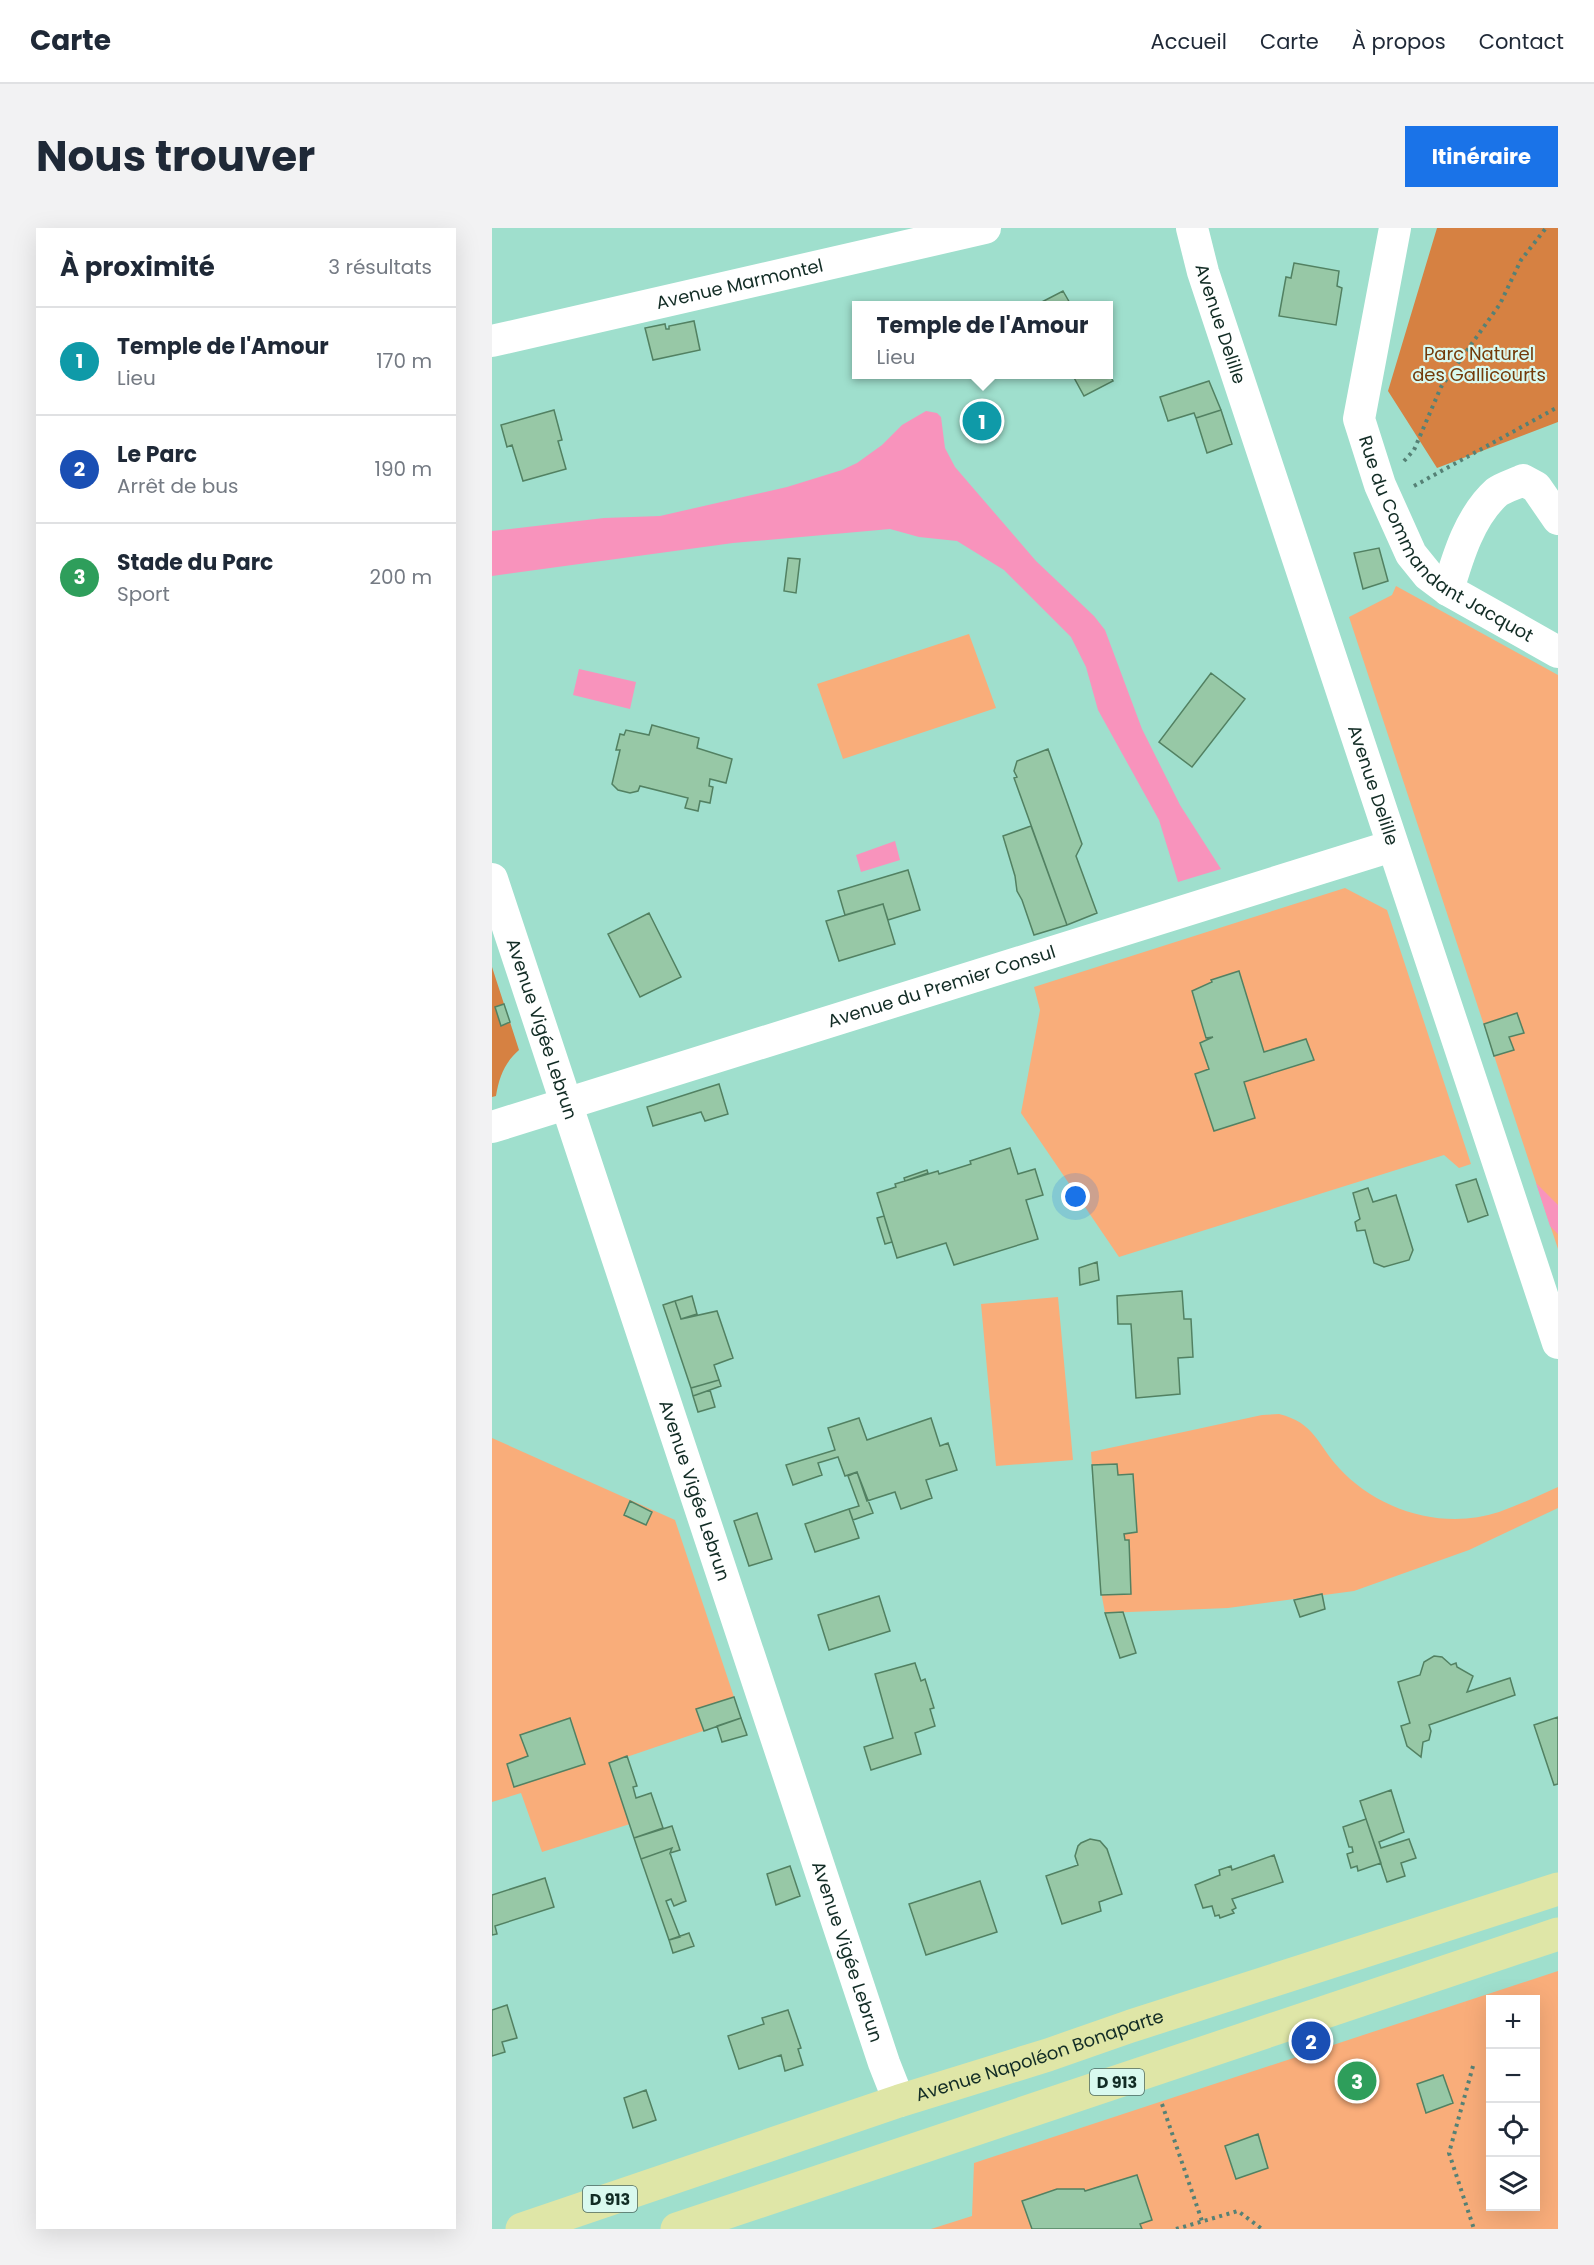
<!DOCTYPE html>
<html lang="fr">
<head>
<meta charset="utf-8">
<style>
  body { margin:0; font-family:Poppins,sans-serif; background:#f2f2f3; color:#1f2937 }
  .controls { position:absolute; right:18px; bottom:18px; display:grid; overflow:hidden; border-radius:0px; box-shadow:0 6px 24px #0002 }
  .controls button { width:54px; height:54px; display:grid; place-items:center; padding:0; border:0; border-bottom:2px solid #e0e1e3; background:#fff; color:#1f2937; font:30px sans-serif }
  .you { position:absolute; left:584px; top:969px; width:21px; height:21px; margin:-15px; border:4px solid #fff; border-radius:50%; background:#1a73e8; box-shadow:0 0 0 9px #1a73e833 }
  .badge { display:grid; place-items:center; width:39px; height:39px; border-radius:50%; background:#1a73e8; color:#fff; font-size:20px; font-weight:700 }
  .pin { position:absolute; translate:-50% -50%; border:3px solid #fff; box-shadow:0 2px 6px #0006 }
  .popup { position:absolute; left:360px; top:73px; width:261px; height:78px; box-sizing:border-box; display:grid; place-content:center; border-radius:0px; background:#fff; filter:drop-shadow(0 2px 4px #0005); font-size:20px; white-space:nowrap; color:#747a83 }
  .popup b { font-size:22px; color:#1f2937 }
  .popup::after { content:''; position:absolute; left:50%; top:100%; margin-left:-12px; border:12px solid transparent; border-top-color:#fff }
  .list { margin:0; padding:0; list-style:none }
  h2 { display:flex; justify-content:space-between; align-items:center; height:78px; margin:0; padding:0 24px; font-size:26px }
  h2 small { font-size:20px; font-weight:400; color:#747a83 }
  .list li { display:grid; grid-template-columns:39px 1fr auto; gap:18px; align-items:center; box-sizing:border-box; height:108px; padding:0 24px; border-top:2px solid #e0e1e3 }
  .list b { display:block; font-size:22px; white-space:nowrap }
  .list p { margin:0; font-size:20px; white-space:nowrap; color:#747a83 }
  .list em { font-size:20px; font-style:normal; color:#747a83 }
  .icon { flex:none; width:33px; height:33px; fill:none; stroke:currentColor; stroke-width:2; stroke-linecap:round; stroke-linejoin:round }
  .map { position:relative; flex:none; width:1066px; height:2001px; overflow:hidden; border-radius:0px }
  header { display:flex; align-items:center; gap:36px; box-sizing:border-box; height:84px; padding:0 30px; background:#fff; border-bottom:2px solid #e0e1e3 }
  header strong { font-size:28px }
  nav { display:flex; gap:33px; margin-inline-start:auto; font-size:21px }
  .intro { display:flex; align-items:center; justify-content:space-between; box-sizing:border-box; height:144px; padding:0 36px }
  h1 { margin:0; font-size:42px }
  .button { padding:15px 27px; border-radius:0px; background:#1a73e8; color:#fff; font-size:21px; font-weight:700 }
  main { display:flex; gap:36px; padding:0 36px }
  aside { flex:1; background:#fff; border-radius:0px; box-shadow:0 6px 24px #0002 }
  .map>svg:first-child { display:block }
</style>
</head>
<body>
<header>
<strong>Carte</strong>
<nav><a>Accueil</a><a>Carte</a><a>À propos</a><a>Contact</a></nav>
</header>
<div class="intro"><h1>Nous trouver</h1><a class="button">Itinéraire</a></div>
<main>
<aside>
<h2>À proximité<small>3 résultats</small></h2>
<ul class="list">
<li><span class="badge" style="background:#0f9aa8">1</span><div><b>Temple de l'Amour</b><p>Lieu</p></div><em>170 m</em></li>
<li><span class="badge" style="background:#1a4fb4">2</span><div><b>Le Parc</b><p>Arrêt de bus</p></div><em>190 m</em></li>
<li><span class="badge" style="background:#2e9e5b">3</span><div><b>Stade du Parc</b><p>Sport</p></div><em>200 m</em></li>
</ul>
</aside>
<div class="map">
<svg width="1066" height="2001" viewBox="0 0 1066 2001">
  <rect width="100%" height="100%" fill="#9fdfcd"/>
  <path fill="#f9ad7a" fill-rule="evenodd" d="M904 358 1066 447V1021L857 389 900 367Z
    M477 406 504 480 351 531 325 456Z
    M853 660 895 682 979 936 967 940 952 927 627 1029 529 885 548 782 542 759Z
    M566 1069 581 1232 504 1238 489 1076Z
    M787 1186C823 1195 825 1216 847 1240 885 1282 951 1303 1007 1284 1027 1277 1046 1268 1066 1259V1280L977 1322 862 1363 736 1380 613 1385 608 1358 599 1224 770 1187Z
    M0 1210 183 1292 249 1490 117 1535 138 1596 50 1624 29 1565 0 1574Z
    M1066 1743V2001H439L480 1988 482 1935ZM999 1772H1044V1978H999Z"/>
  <path fill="#d68142" d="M945 0H1066V194L945 240 896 163Z
    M0 739 12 776 3 779 9 797 18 794 27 822C13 834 7 849 4 868L0 869Z"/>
  <path fill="#f893bc" d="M434 183 445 185 449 189 453 220 463 239 544 333 602 388 613 402 650 501 688 577 729 641 686 654 667 592 606 482 594 439 579 409 512 342 465 313 427 309 398 301 241 315 0 348V303L112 290 168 288 295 259 350 242 365 235 390 217 410 197Z
    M87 441 144 454 138 481 81 467Z
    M403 613 408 632 369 644 364 627Z
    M1044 955 1066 977V1006L1058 998Z"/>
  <path fill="#97c8a6" stroke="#528162" stroke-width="1.5" d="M802 35 847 43 845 58 850 60 844 97 787 88 794 49 799 50Z
    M571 63 579 77H544Z
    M202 93 208 122 161 132 153 100 173 96 174 101H177V98Z
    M616 144 621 153 592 168 580 146H616Z
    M717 153 729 182 704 190 702 185 676 193 668 169Z
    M500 178 507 195 480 208 473 191Z
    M62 182 70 212 66 213 74 241 31 253 20 217 15 219 9 197Z
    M729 182 740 216 715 225 704 190Z
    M887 320 896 353 871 361 862 325Z
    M296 330 308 331 304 365 292 363Z
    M719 445 753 471 700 539 667 514Z
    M160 497 207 510 205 520 240 531 234 555 218 551 217 558 221 559 218 575 208 573 206 583 193 580 196 570 148 558 146 563 138 565 126 562 120 556 128 522H124L128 506 132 507 134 502 157 507Z
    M556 521 590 616 584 628 605 685 575 697 522 550 525 549 522 543 525 533Z
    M539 598 575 697 542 707 530 672 525 663 523 648 511 608Z
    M416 642 428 682 396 692 391 676 353 687 346 663Z
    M391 676 403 716 347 733 334 693Z
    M157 685 189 749 148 769 116 706Z
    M747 743 772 824 814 811 822 832 752 854 763 890 722 903 703 846 717 841 708 815 721 809 714 810 700 763 720 754 719 752Z
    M12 776 18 794 9 798 3 779Z
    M1025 785 1032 805 1017 809 1022 822 1002 828 992 796Z
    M227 856 236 886 213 893 209 884 161 898 155 879Z
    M518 920 526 946 543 941 551 967 534 972 546 1011 462 1037 454 1015 405 1030 385 965 404 959 403 956 446 943 447 946 479 936 478 933Z
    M435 942 436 945 413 953 412 950Z
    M984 951 996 987 976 994 964 957Z
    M876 960 881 974 904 967 921 1022 917 1032 892 1039 882 1035 873 1002 865 1003 863 994 868 991 861 965Z
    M392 988 400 1014 393 1016 385 990Z
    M605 1034 607 1052 588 1057 587 1040Z
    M690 1063 692 1091H699L701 1129 686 1130 688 1166 644 1170 639 1096H626L625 1068Z
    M200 1068 205 1086 189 1091 183 1073Z
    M183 1073 189 1091 225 1083 241 1130 222 1137 227 1152 199 1160 171 1077Z
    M227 1152 229 1158 201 1168 199 1160Z
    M218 1162 223 1179 206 1184 201 1168Z
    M367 1190 375 1212 439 1190 448 1218 456 1215 465 1242 434 1252 440 1270 409 1281 403 1264 375 1273 365 1244 353 1248 346 1229 326 1235 330 1247 301 1257 294 1237 343 1222 336 1200Z
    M625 1236 626 1247 641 1246 645 1304 632 1306 633 1312H637L639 1366 609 1367 600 1237Z
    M365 1244 381 1285 361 1292 357 1281 367 1278 356 1248Z
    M138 1273 160 1284 154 1297 132 1287Z
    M357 1281 367 1310 323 1324 313 1296Z
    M265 1285 280 1331 257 1338 242 1293Z
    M830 1366 833 1381 808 1389 802 1372Z
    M387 1368 398 1403 337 1422 326 1387Z
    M631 1384 644 1425 628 1430 613 1385Z
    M942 1428 950 1429 959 1437 964 1435 965 1439 981 1448 975 1464 1018 1450 1023 1467 937 1497 939 1503 937 1512 931 1514 929 1529 915 1518 909 1498 918 1495 906 1454 928 1447 932 1434Z
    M423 1435 429 1453 433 1451 442 1480 438 1481 443 1498 423 1505 429 1526 379 1542 372 1519 401 1510 383 1446Z
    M242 1469 249 1490 212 1503 204 1481Z
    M1066 1489V1556L1062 1557 1042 1497Z
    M78 1490 93 1536 22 1559 15 1536 36 1528 28 1507Z
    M249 1490 255 1507 230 1514 225 1498Z
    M135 1528 145 1558 141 1559 144 1570 159 1565 171 1600 142 1610 117 1535Z
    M899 1562 912 1604 887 1614 889 1620 917 1611 924 1630 909 1635 913 1648 895 1654 868 1573Z
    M874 1591 889 1635 866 1643 865 1638 859 1640 855 1626 861 1624 860 1619H857L851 1599Z
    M180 1598 188 1622 178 1625 180 1620 149 1631 142 1610Z
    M598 1611 608 1613 615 1621 630 1666 607 1674 609 1683 570 1696 554 1648 586 1637 583 1628 586 1618 589 1615Z
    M180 1620 178 1625 194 1673 182 1678 179 1671 174 1673 188 1709 177 1712 149 1631Z
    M782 1627 791 1654 740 1671 744 1680 740 1682 742 1685 728 1690 727 1687 723 1688 720 1678 711 1680 703 1657 728 1647 727 1642 739 1638 740 1642Z
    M298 1638 308 1668 284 1677 275 1646Z
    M53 1650 62 1679 3 1698 5 1706 0 1707V1667Z
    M488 1653 505 1704 434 1727 417 1676Z
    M197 1705 202 1718 181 1725 177 1712Z
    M15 1777 25 1810 10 1814 13 1824 0 1828V1782Z
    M296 1782 309 1820 306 1821 311 1837 293 1843 289 1827 247 1841 236 1808 272 1796 270 1790Z
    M951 1847 961 1875 934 1885 925 1856Z
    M154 1862 164 1892 141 1900 132 1870Z
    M766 1906 776 1940 744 1951 733 1918Z
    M645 1947 660 1992 648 1996 650 2001H540L530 1973 565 1961H592L593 1963Z"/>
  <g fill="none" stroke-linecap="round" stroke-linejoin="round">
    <path stroke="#558175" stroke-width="4" stroke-dasharray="3 4.5" stroke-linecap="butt" d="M912 233 922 222 949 159 1008 76 1029 32 1054 0
      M922 258 1066 179
      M981 1838 957 1925 982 2001
      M670 1876 710 1993
      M684 2001 746 1983 770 2001"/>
    <g stroke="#fff" stroke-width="32">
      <path id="s1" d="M700 0 711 44 1066 1115"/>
      <path id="s2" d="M903 0 867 191 888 257 919 326 936 347 956 362 1066 424"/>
      <path id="s3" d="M0 113 493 0"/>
      <path d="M956 362C966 328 978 288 1005 264 1012 259 1023 256 1031 252L1044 259 1066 291"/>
      <path id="s4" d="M0 651 392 1835 407 1873"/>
      <path id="s5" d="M0 899 900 618"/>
    </g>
    <g stroke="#dfe6a7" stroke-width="33">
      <path id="s6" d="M30 2001 407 1873 556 1827 639 1798 1066 1661"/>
      <path d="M185 2001 1066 1706"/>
    </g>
  </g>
  <g text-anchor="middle" stroke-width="4.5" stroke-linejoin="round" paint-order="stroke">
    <g fill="#d9f9ef" stroke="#4e6a62" stroke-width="1.5">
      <rect x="598" y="1841" width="54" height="26" rx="4.5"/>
      <rect x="91" y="1958" width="54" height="26" rx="4.5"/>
    </g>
    <g font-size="16" font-weight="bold" fill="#122c25">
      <text x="625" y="1860">D 913</text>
      <text x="118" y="1977">D 913</text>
    </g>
    <g font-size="18" fill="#122c25" stroke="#d9f9ef">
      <text dy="6" stroke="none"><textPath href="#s3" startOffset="254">Avenue Marmontel</textPath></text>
      <text dy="6" stroke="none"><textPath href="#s1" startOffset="100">Avenue Delille</textPath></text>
      <text dy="6" stroke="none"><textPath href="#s2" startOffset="350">Rue du Commandant Jacquot</textPath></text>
      <text dy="6" stroke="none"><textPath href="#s1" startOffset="586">Avenue Delille</textPath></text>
      <text dy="6" stroke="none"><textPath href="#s5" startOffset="471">Avenue du Premier Consul</textPath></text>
      <text dy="6" stroke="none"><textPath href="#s4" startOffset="158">Avenue Vigée Lebrun</textPath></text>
      <text dy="6" stroke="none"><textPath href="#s4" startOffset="644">Avenue Vigée Lebrun</textPath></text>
      <text dy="6" stroke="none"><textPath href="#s4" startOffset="1130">Avenue Vigée Lebrun</textPath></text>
      <text dy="6" stroke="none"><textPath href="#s6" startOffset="546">Avenue Napoléon Bonaparte</textPath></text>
    </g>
    <g font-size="18" fill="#723a0a" stroke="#d9f9ef">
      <text x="987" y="132">Parc Naturel<tspan x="987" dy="21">des Gallicourts</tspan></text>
    </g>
  </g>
</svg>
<div class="controls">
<button>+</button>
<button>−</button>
<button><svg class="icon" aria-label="locate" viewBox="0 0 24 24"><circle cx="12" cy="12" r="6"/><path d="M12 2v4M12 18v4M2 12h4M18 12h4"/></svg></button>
<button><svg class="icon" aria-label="layers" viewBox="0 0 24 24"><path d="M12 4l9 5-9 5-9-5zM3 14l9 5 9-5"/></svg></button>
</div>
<div class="you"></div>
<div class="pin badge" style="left:490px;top:193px;background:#0f9aa8">1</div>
<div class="popup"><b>Temple de l'Amour</b>Lieu</div>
<div class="pin badge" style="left:819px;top:1813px;background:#1a4fb4">2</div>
<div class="pin badge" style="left:865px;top:1853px;background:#2e9e5b">3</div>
</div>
</main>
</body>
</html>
